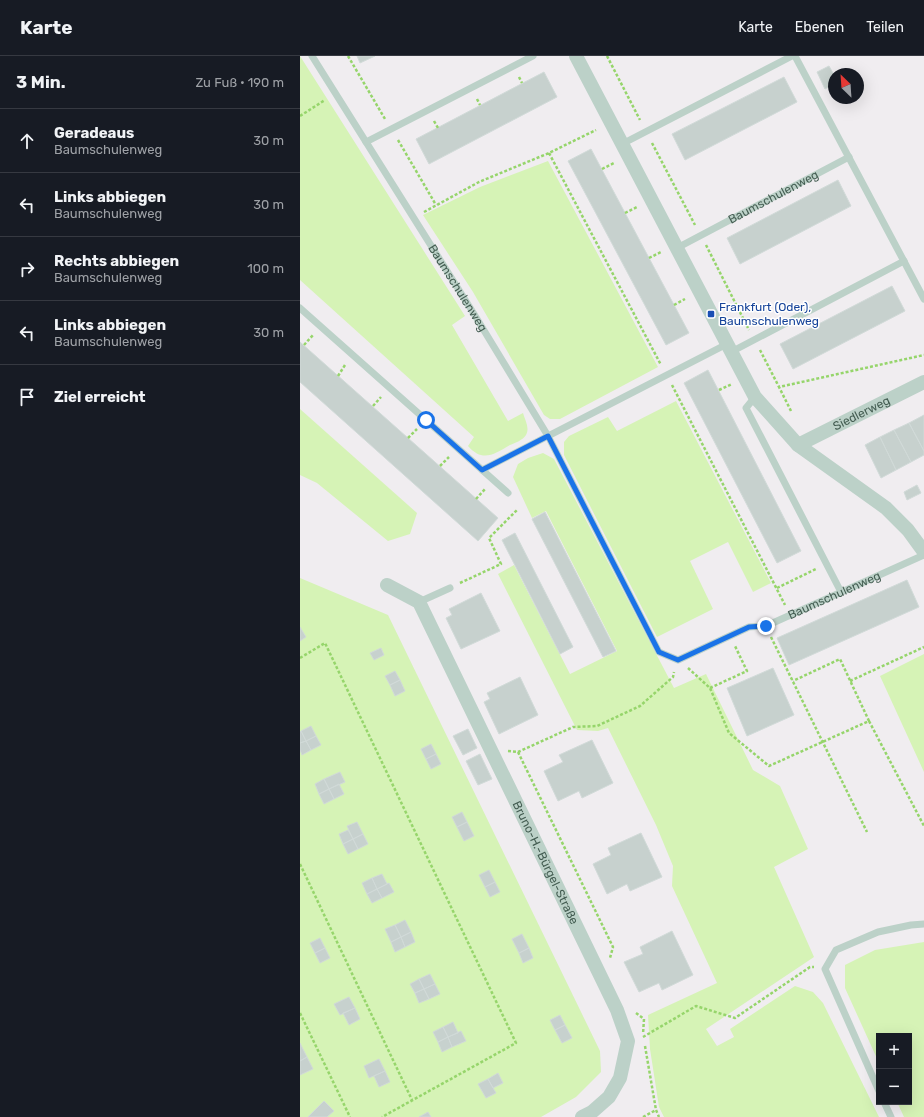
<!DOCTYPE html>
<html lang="de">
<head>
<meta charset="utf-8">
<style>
  body { margin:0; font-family:Rubik,sans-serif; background:#242831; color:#f1f3f6 }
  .controls { position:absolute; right:12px; bottom:12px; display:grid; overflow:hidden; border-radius:0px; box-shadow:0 4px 16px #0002 }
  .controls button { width:36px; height:36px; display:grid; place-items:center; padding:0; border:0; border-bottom:1px solid #363941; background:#171b24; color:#f1f3f6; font:20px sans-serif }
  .compass { position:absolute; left:528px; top:12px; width:36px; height:36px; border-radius:50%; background:#171b24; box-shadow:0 4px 16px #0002; rotate:335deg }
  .stop { position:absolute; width:12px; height:12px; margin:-9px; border:3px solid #1a73e8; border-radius:50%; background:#fff }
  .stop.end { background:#1a73e8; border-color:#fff; box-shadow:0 1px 4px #0008 }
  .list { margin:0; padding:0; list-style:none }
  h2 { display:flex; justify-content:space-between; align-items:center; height:52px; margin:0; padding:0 16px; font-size:17px }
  h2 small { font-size:13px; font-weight:400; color:#9ea1a6 }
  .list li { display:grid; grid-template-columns:26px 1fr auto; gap:12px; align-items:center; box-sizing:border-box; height:64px; padding:0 16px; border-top:1px solid #363941 }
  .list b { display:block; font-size:15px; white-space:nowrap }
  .list p { margin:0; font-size:13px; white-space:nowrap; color:#9ea1a6 }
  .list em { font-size:13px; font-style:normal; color:#9ea1a6 }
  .icon { flex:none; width:22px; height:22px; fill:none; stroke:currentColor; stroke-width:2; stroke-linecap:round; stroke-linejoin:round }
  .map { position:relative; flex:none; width:624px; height:1061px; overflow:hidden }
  header { display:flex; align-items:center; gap:24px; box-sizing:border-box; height:56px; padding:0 20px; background:#171b24; border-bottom:1px solid #363941 }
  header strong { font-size:19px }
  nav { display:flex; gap:22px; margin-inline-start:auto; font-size:14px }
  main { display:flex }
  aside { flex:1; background:#171b24 }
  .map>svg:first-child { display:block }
</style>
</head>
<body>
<header>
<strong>Karte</strong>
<nav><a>Karte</a><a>Ebenen</a><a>Teilen</a></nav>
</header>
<main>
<aside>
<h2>3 Min.<small>Zu Fuß · 190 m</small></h2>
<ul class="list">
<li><svg class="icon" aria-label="ahead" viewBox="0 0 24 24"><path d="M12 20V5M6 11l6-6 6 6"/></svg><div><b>Geradeaus</b><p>Baumschulenweg</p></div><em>30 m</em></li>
<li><svg class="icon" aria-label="left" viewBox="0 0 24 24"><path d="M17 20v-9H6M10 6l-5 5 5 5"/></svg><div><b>Links abbiegen</b><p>Baumschulenweg</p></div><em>30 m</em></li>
<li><svg class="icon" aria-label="right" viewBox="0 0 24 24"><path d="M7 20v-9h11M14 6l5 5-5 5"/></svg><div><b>Rechts abbiegen</b><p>Baumschulenweg</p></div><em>100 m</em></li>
<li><svg class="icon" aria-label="left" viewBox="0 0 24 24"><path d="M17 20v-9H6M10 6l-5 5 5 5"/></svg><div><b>Links abbiegen</b><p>Baumschulenweg</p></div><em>30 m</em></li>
<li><svg class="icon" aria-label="arrive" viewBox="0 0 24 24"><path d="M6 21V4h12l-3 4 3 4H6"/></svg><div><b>Ziel erreicht</b></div></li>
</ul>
</aside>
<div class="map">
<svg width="624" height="1061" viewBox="0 0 624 1061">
  <rect width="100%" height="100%" fill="#f0edf0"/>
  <path fill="#d6f3b6" d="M0 0 165 260 152 269 208 365 223 357C225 364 230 372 226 379 223 384 215 387 210 389 194 398 183 407 168 390L174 381 0 224Z
    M248 105 358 311 260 363H250L244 359 173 236 123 159 180 131Z
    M376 345 471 527 453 536 428 486 390 505 413 553 357 581 264 399V386L269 380 308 361 317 375Z
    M0 353 117 457 110 478 88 485 17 427 0 419Z
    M243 397 254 403 374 632 406 618 453 714 480 730 508 793 474 811 514 901 406 973 417 990 434 981 430 973 495 930 513 936 523 947 579 1061H364L359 1051 350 993 348 959 417 927 372 830 373 810 356 769 308 672 298 675 277 674 198 518 214 509 270 618 317 595 246 455 232 462 213 421 218 408 228 402Z
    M0 522 88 559 300 995 301 1016 276 1041 241 1061H0Z
    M624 598V716L580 620Z
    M624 886V1061H604L597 1046H609V980H579V1007L545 932V909L575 894Z"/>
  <path fill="#c7d1ce" stroke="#d1dad8" d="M57 0H75L60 7Z
    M529 10 534 19V28L525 33 517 16Z
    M244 16 257 41 129 108 116 83Z
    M484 21 497 46 385 104 372 78Z
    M291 93 389 277 366 289 268 105Z
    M538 124 551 150 440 208 427 182Z
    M592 230 605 255 493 313 480 288Z
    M0 286 198 462 178 485 0 326Z
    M408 314 501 495 477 507 384 327Z
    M624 359V395L609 367Z
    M609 367 624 395V399L611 406 594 374Z
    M594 374 611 406 596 414 580 381Z
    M580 381 596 414 581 422 565 389Z
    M617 429 621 437 607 444 604 436Z
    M245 456 316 595 303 601 232 463Z
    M215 477 273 591 260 598 202 484Z
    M607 524 619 551 489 609 477 582Z
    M181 537 200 575 161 593 146 562 152 559 149 553Z
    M0 571 6 581 0 585Z
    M81 592 84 599 74 604 70 597Z
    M473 612 494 659 447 680 427 632Z
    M95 615 100 624 90 629 85 620Z
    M220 621 238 659 199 678 184 646 190 643 187 637Z
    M100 624 105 635 95 640 90 629Z
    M11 670 16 680 6 685 1 675Z
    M168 673 177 692 163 699 153 680Z
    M1 675 6 685 0 687V676Z
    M16 680 21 689 11 694 6 685Z
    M292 684 313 727 282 742 279 735 258 745 244 715 263 706 259 699Z
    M6 685 11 694 2 699 0 694V687Z
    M131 688 136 698 126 703 121 693Z
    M136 698 141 708 131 713 126 703Z
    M180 698 192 723 178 729 166 705Z
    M40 716 45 726 29 733 24 723Z
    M24 723 29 733 19 738 15 728Z
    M39 728 44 738 34 743 29 733Z
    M29 733 34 743 24 748 19 738Z
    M162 756 167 766 157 771 152 761Z
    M57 766 63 778 53 783 47 770Z
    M167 766 174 780 164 785 157 771Z
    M48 774 53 783 43 788 39 778Z
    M341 777 362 821 330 835 327 828 307 838 293 808 311 799 308 792Z
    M63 778 68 788 58 793 53 783Z
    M53 783 58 793 48 798 43 788Z
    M189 814 195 826 185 831 179 819Z
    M82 818 87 828 77 833 72 822Z
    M72 822 77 833 67 838 62 827Z
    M195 826 200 836 190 841 185 831Z
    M89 827 94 836 82 842 77 833Z
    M77 833 82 842 72 847 67 838Z
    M105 864 111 876 101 881 95 869Z
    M95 869 101 881 91 886 85 873Z
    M372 875 393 919 362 934 359 927 339 936 324 906 343 898 340 891Z
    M111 876 115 886 105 891 101 881Z
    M222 878 229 892 219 897 212 883Z
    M101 881 105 891 95 896 91 886Z
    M20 882 25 892 15 897 10 887Z
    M25 892 30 902 20 907 15 897Z
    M229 892 233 902 223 907 219 897Z
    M130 918 135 928 124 933 119 923Z
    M119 923 124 933 115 937 110 928Z
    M135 928 140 938 129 943 124 933Z
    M124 933 129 943 119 947 115 937Z
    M49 941 55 952 40 959 34 948Z
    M55 952 60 963 49 969 43 957Z
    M260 959 265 969 255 974 250 964Z
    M153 966 158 977 148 981 143 971Z
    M265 969 272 982 262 987 255 974Z
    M143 971 148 981 138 986 133 976Z
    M161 975 166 985 152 991 148 981Z
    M148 981 152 991 142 996 138 986Z
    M0 987 7 1001 0 1005Z
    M7 1001 13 1013 0 1019V1005Z
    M79 1003 85 1015 69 1022 64 1010Z
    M85 1015 90 1026 79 1031 74 1020Z
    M198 1017 203 1027 193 1032 188 1023Z
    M188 1023 196 1037 186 1042 178 1028Z
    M24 1045 34 1055 27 1061H8Z
    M128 1056 131 1061H119Z"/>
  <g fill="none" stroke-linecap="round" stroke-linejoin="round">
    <path stroke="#96d56b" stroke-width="2.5" stroke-dasharray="3 2" stroke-linecap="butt" d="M48 0 85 63
      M307 0 340 64
      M219 21 222 27
      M177 43 180 49
      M0 60 25 44
      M134 65 138 72
      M98 84 136 149
      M352 87 395 169
      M249 97 361 309
      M302 113 314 107
      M124 156 179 126 249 97 296 74
      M325 157 337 151
      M406 189 449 274
      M349 202 361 196
      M374 249 385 243
      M4 289 13 279
      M460 294 479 331
      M38 320 45 309
      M372 329 485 549
      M419 334 432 328
      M73 350 81 341
      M491 355 479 331 624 299
      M108 382 117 373
      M140 410 149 401
      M176 443 185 433
      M160 527 201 508 189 482 217 454
      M477 532 516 513
      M471 581 567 776
      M0 602 25 587 216 987 82 1061
      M388 612 410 632 429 677 469 710 569 665 540 603 493 625
      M550 625 624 591
      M410 632 447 615 435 590
      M569 665 624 770
      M208 695 218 696 273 671 297 670 340 650 373 621 374 616
      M218 696 313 891 310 902
      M0 808 112 1044
      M0 957 50 1061
      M336 957 344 963 343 978
      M343 981 396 950 435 962 510 911H514
      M345 990 356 1054 359 1061
      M343 1061 356 1054"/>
    <g stroke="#bcd1c8" stroke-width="7">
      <path id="s1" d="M12 0 174 258 248 380 359 596 378 604 449 571 466 570 624 499"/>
      <path d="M495 0 624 243"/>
      <path d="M66 86 233 0"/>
      <path d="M322 88 492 0"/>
      <path id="s2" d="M377 192 549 101"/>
      <path d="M0 252 208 437"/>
      <path d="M431 296 604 205"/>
      <path d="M455 341 446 352 541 536"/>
      <path d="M182 414 427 288"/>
      <path d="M119 546 150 532"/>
      <path d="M579 1035 525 913 536 894 578 876 611 869 624 868"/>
      <path d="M584 1046 591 1061"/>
    </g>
    <g stroke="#bcd1c8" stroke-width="14">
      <path d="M276 0 455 341 498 389 586 452 608 474 624 496"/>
      <path id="s3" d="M498 389 624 326"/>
      <path id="s4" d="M87 529 119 546 317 954 328 985 320 1022 309 1041 292 1056 282 1061"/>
    </g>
  </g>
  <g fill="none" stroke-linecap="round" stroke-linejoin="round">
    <path stroke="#1a73e8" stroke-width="5" d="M126 364 182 414 248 380 359 596 378 604 449 571 466 570"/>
  </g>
  <rect fill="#1a4fb4" stroke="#fff" stroke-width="1.5" x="407" y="254" width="8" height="8" rx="2"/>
  <g text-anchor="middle" stroke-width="3" stroke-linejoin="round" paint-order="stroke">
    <g font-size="12" fill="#445d52" stroke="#fff">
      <text dy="4" stroke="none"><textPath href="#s2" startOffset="109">Baumschulenweg</textPath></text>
      <text dy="4" stroke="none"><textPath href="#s1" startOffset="274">Baumschulenweg</textPath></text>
      <text dy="4" stroke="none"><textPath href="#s3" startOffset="71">Siedlerweg</textPath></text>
      <text dy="4" stroke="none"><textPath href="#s1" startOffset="881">Baumschulenweg</textPath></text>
      <text dy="4" stroke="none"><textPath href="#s4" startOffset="326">Bruno-H.-Bürgel-Straße</textPath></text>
    </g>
    <g font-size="12" fill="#164399" stroke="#fff" text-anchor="start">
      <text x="419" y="255">Frankfurt (Oder),<tspan x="419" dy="14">Baumschulenweg</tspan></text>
    </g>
  </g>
</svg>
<div class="controls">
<button>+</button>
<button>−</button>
</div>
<svg class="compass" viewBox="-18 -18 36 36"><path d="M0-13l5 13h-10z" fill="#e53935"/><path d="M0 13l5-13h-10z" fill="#9ea1a6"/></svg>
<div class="stop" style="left:126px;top:364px"></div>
<div class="stop end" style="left:466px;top:570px"></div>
</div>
</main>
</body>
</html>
